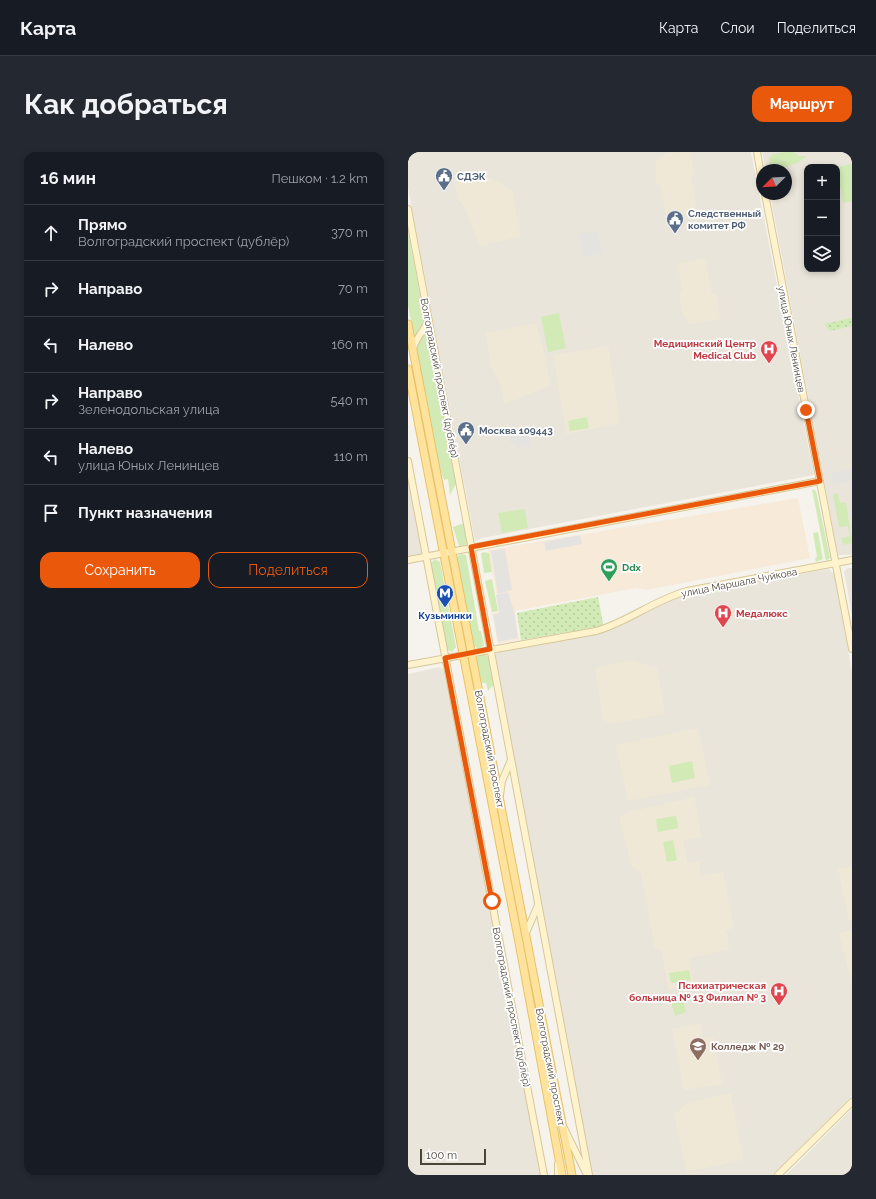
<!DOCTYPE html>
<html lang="ru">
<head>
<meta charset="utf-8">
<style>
  body { margin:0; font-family:Raleway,sans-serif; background:#242831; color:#f1f3f6 }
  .controls { position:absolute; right:12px; top:12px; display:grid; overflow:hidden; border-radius:8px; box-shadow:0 2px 6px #0003 }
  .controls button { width:36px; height:36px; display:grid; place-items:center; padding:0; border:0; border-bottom:1px solid #363941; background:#171b24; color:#f1f3f6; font:20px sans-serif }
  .compass { position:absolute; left:348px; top:12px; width:36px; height:36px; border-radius:50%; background:#171b24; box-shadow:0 2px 6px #0003; rotate:246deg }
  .scale { position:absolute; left:12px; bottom:10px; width:66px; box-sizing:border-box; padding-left:4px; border:2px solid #4b4439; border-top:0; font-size:11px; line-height:14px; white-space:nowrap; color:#4b4439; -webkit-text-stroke:3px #fff; paint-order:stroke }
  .stop { position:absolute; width:12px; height:12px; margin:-9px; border:3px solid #ea580c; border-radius:50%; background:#fff }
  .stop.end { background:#ea580c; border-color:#fff; box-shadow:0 1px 4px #0008 }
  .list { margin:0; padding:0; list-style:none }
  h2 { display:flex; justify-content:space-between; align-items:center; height:52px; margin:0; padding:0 16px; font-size:17px }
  h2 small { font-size:13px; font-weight:400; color:#9ea1a6 }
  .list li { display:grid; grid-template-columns:26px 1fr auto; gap:12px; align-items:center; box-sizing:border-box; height:56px; padding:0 16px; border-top:1px solid #363941 }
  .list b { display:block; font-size:15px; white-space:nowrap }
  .list p { margin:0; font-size:13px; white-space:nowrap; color:#9ea1a6 }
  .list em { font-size:13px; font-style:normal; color:#9ea1a6 }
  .actions { display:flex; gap:8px; padding:12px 16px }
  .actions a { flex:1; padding:9px 0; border:1px solid #ea580c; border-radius:12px; text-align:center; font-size:14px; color:#ea580c }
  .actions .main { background:#ea580c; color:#fff }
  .icon { flex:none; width:22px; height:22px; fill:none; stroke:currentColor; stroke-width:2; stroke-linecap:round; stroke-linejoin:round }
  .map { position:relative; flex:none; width:444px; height:1023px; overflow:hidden; border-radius:12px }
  header { display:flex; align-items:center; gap:24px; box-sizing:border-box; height:56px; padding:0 20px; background:#171b24; border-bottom:1px solid #363941 }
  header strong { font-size:19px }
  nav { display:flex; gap:22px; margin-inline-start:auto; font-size:14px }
  .intro { display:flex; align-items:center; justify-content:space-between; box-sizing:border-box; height:96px; padding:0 24px }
  h1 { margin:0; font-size:28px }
  .button { padding:10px 18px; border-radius:12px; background:#ea580c; color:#fff; font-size:14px; font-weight:700 }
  main { display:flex; gap:24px; padding:0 24px }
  aside { flex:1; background:#171b24; border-radius:12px; box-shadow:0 2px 6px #0003 }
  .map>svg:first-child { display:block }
</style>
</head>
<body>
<header>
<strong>Карта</strong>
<nav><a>Карта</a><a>Слои</a><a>Поделиться</a></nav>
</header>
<div class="intro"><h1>Как добраться</h1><a class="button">Маршрут</a></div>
<main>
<aside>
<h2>16 мин<small>Пешком · 1.2 km</small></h2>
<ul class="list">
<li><svg class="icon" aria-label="ahead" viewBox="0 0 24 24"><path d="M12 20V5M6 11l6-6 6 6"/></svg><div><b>Прямо</b><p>Волгоградский проспект (дублёр)</p></div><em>370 m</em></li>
<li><svg class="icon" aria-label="right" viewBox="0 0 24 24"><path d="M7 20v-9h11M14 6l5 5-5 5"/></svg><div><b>Направо</b></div><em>70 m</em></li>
<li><svg class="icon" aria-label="left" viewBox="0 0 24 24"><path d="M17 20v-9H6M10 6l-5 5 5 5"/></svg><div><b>Налево</b></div><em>160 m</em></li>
<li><svg class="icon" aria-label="right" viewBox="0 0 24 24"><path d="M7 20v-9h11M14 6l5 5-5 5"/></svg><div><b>Направо</b><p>Зеленодольская улица</p></div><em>540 m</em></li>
<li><svg class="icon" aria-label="left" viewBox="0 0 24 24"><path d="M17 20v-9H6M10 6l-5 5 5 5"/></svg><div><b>Налево</b><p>улица Юных Ленинцев</p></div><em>110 m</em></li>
<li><svg class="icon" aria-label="arrive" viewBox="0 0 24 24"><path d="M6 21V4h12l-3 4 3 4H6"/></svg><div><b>Пункт назначения</b></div></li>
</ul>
<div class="actions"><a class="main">Сохранить</a><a>Поделиться</a></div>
</aside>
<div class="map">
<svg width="444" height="1023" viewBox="0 0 444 1023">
  <defs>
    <pattern id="park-dots" width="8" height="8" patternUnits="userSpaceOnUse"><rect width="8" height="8" fill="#d2eab5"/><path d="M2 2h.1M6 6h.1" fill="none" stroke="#b6ca9c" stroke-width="1.8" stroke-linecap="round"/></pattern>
  </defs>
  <rect width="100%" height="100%" fill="#f6f3ec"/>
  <path fill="#eae5da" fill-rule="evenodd" d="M0 0H343L406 323 74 386 67 389 0 36Z
    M354 0H444V403H430L362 42H378V18H358ZM399 15H429V117H399Z
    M0 325 15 401 11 404 0 406Z
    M440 416H444V464L436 419Z
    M421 417 426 422 444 520V944L365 1023H184L86 504 90 500 199 479 211 475 260 448 273 443Z
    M32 515 35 517 134 1023H0V522Z
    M444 957V1023H378Z"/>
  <path fill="#f7ead8" d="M390 346 402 406 275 431 238 438 228 436 107 459 111 488 90 492 84 461 92 460 80 398Z"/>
  <path fill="#efe8d6" d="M282 0 286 20 283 25 288 55 285 61 258 66 252 33H249L247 20 249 17 248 8 259 1Z
    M67 21 92 30 104 38 113 84 72 94 54 50 51 49 46 27Z
    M297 106 304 142 308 141 312 167 280 172 279 166 275 163 271 142 274 138 269 112Z
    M128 171 137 205 142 233 113 246 96 251 93 235 83 213 78 181Z
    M200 194 212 271 158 282 145 203Z
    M222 508 249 516 257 562 202 572 195 567 187 516Z
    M290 576 302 633 220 649 208 593Z
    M286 645 294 685 275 688 279 711 291 709 293 724 315 720 326 776 318 778 322 797 281 806 286 833 261 838 253 798 247 797 233 721 223 713 211 665 221 660Z
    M444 714V768H441L430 717Z
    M444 778V833L431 781Z
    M292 871 295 887 305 885 314 932 276 938 264 877Z
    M323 941 335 1008 279 1020 266 963 281 950Z"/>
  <path fill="#d2eab5" d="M377 0H386L390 4H398C393 12 371 18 362 16L361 6 365 2Z
    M444 12V49L435 51 429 15Z
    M0 79 17 170 6 187 0 153Z
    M151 161 158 196 140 200 133 165Z
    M19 177 48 332 42 343 40 327 36 328 31 315 8 194 9 191Z
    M179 265 181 276 162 279 160 269Z
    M404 337 408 339 422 406 418 409Z
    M430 341 432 351 438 350 444 391 436 393 433 386 442 384 440 374 431 375 425 342Z
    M117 357 120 376 94 381 90 361Z
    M56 371 59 391 57 393 51 394 45 375Z
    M410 380 415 407 408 410 407 406 409 405 405 381Z
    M75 400 81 401 84 420 76 421 73 402Z
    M53 402 58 403 71 479H73L76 493 71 497 66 494 49 405Z
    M27 407 32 410 48 495 44 500 38 497 22 412Z
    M84 427 90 459 84 460 77 429Z
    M76 502 81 505 86 532 80 539 78 531H74L68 507 70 504Z
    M284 609 287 626 264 631 261 614Z
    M268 664 270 676 250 680 248 667Z
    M265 688 269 708 259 710 255 690Z
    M281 818 283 828 263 831 261 821Z
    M272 842 274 843 278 860 267 864 262 846Z"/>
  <path fill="url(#park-dots)" d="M443 166 444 174 422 179 416 172Z
    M190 445 195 471 194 474 113 488 109 461Z"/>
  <path fill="#e5e3e0" d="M190 79 194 102 176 105 172 82Z
    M121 281 123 294 111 296 102 290 101 282 108 283Z
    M444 317V329L425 333 423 321Z
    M172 383 174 392 138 399 136 390Z
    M97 397 104 438 90 442 83 399Z
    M100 440 106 459 110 486 90 490 85 463 91 461 88 443Z"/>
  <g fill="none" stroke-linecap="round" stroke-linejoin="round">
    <g stroke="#d6c79b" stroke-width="8">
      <path id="secondary" d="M349 0 354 29
        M357 42 444 497
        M0 57 181 1023
        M5 197C7 186 17 179 20 168
        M0 309 136 1023
        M0 408 412 329
        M0 513 188 479C220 470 246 448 279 439L444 408
        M92 643 94 629 103 608
        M118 781 130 753
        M156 976 178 1021
        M150 1023V1012
        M370 1023 444 950"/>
    </g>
    <g stroke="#e6c16a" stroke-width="9">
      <path id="primary" d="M0 172 164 1023
        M0 217 112 796 154 1023"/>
    </g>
    <use href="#secondary" stroke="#fff3cd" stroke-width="6"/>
    <use href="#primary" stroke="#ffe39c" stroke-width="7"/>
  </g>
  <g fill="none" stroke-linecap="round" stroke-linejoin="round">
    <path stroke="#ea580c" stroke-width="5" d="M84 749 37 506 82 497 63 395 412 329 398 258"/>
  </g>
  <defs>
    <g id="civic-pin" transform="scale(0.9)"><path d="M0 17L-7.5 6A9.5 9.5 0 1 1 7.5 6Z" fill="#5c6f8a" stroke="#fff"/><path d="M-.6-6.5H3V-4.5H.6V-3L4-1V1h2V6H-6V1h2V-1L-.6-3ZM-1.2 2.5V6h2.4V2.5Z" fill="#fff"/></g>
    <g id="hospital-pin" transform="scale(0.9)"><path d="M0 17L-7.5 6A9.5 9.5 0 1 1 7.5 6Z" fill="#e0444e" stroke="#fff"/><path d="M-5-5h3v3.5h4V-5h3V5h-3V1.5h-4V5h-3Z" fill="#fff"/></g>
    <g id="stadium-pin" transform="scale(0.9)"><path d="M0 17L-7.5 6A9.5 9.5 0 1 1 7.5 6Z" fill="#2e9e5b" stroke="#fff"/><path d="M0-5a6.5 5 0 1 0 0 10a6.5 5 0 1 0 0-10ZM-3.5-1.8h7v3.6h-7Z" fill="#fff"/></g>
    <g id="metro-pin" transform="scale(0.9)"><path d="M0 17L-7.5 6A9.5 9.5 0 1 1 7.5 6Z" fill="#1a4fb4" stroke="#fff"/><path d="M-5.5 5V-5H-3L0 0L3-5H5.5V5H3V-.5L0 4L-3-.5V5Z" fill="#fff"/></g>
    <g id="university-pin" transform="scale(0.9)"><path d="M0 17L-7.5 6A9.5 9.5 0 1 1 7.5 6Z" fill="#8d6e63" stroke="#fff"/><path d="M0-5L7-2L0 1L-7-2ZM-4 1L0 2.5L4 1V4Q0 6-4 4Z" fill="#fff"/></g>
  </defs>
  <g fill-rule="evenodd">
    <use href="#civic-pin" x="36" y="24"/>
    <use href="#civic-pin" x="267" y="67"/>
    <use href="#hospital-pin" x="361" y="197"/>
    <use href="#civic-pin" x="58" y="278"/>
    <use href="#stadium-pin" x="201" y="415"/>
    <use href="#metro-pin" x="37" y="441"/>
    <use href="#hospital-pin" x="315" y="461"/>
    <use href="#hospital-pin" x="371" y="839"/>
    <use href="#university-pin" x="290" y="894"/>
  </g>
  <g text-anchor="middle" stroke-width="3.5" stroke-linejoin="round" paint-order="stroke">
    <g font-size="10" font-weight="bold" fill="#4e5e75" stroke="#fff" text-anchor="start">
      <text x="49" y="28">СДЭК</text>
      <text x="280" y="65">Следственный<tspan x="280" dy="12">комитет РФ</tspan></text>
      <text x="71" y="282">Москва 109443</text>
    </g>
    <g font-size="10" fill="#4b4439" stroke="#fff">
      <text transform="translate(384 187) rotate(79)" y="4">улица Юных Ленинцев</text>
      <text transform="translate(32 226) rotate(79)" y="4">Волгоградский проспект (дублёр)</text>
      <text transform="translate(331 430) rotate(-11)" y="4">улица Маршала Чуйкова</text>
      <text transform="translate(82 597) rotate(79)" y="4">Волгоградский проспект</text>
      <text transform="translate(104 855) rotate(79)" y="4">Волгоградский проспект (дублёр)</text>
      <text transform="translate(143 915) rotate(79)" y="4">Волгоградский проспект</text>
    </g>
    <g font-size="10" font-weight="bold" fill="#be3a42" stroke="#fff" text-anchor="end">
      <text x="348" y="195">Медицинский Центр<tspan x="348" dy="12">Medical Club</tspan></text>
      <text x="328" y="465" text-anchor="start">Медалюкс</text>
      <text x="358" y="837">Психиатрическая<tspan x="358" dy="12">больница № 13 Филиал № 3</tspan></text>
    </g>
    <g font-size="10" font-weight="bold" fill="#27864d" stroke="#fff" text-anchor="start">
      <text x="214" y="419">Ddx</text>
    </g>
    <g font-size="10" font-weight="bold" fill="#164399" stroke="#fff">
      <text x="37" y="467">Кузьминки</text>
    </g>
    <g font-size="10" font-weight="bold" fill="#785e54" stroke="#fff" text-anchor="start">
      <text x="303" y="898">Колледж № 29</text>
    </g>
  </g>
</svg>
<div class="controls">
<button>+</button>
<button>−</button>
<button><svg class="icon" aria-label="layers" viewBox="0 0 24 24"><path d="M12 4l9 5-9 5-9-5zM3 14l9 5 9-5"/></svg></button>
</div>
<svg class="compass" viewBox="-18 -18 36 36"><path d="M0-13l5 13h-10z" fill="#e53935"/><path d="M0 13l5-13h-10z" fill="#9ea1a6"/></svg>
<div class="scale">100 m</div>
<div class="stop" style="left:84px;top:749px"></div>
<div class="stop end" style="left:398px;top:258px"></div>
</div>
</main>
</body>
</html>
